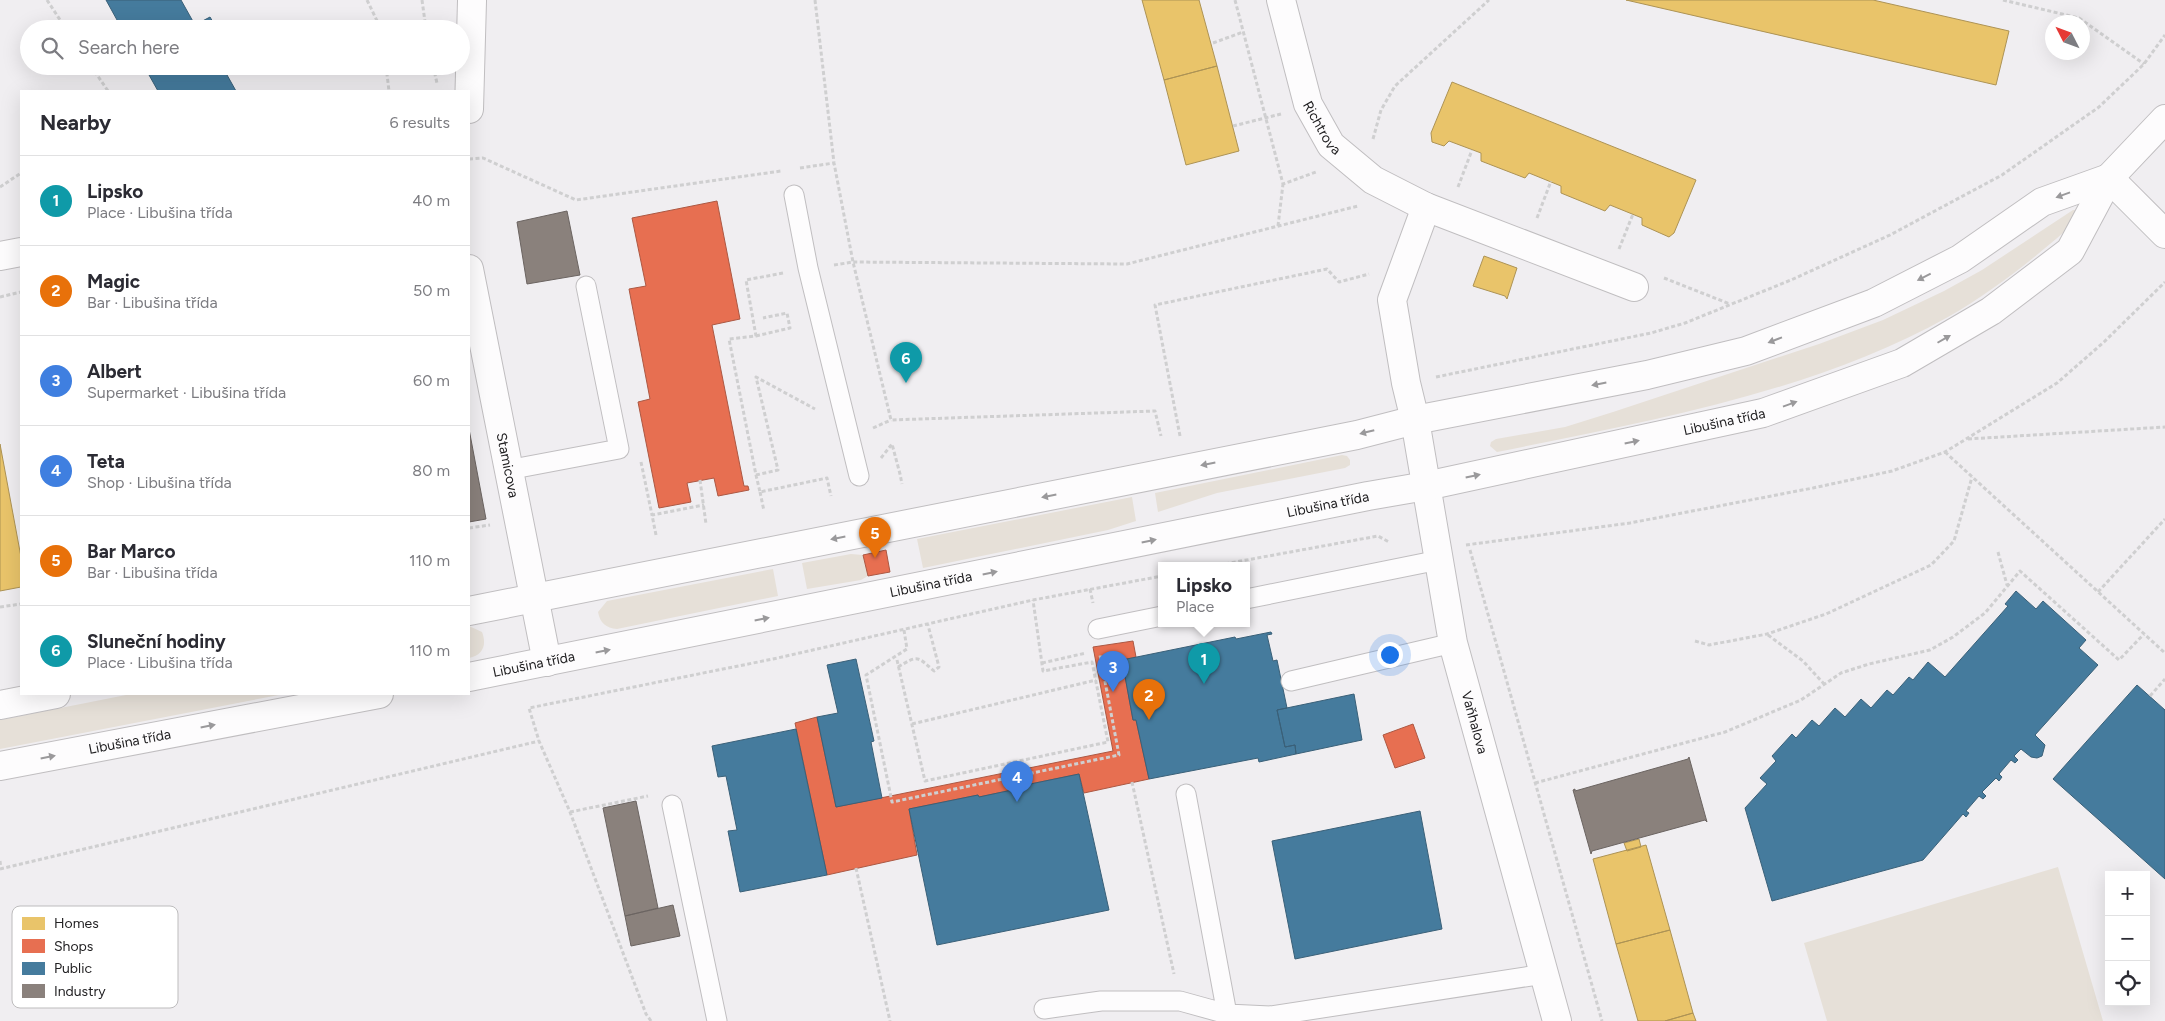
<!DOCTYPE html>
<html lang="en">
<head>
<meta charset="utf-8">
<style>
  body { margin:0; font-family:Figtree,sans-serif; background:#f7f7f7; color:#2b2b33 }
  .controls { position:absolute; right:15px; bottom:15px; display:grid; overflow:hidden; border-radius:0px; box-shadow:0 5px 20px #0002 }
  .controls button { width:45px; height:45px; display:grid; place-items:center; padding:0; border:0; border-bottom:1px solid #e1e1e2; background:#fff; color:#2b2b33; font:25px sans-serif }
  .compass { position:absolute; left:2045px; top:15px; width:45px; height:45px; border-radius:50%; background:#fff; box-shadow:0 5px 20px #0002; rotate:312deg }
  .you { position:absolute; left:1389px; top:654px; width:18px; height:18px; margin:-12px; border:4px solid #fff; border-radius:50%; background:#1a73e8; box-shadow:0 0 0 8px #1a73e833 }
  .badge { display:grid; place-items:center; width:32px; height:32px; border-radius:50%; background:#6a696b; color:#fff; font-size:16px; font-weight:700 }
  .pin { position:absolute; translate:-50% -41px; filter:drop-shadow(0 1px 2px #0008) }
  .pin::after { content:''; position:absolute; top:26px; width:18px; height:15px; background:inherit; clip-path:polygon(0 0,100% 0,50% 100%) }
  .popup { position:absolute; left:1158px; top:562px; width:92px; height:65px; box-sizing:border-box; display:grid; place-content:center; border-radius:0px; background:#fff; filter:drop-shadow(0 1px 4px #0005); font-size:16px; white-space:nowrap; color:#7c7c81 }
  .popup b { font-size:19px; color:#2b2b33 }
  .popup::after { content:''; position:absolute; left:50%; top:100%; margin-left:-10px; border:10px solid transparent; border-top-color:#fff }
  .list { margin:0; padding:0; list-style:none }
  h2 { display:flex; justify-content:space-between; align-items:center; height:65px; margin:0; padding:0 20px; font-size:21px }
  h2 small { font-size:16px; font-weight:400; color:#7c7c81 }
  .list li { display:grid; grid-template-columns:32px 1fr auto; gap:15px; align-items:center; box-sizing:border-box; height:90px; padding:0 20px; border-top:1px solid #e1e1e2 }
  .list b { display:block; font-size:19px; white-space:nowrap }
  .list p { margin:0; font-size:16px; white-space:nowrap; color:#7c7c81 }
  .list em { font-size:16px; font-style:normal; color:#7c7c81 }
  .icon { flex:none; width:28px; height:28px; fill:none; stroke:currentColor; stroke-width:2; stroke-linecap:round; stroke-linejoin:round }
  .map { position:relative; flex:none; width:2165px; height:1021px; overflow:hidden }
  .search { position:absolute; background:#fff; box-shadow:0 5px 20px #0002; left:20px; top:20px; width:450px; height:55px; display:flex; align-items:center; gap:12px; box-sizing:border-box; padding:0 18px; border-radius:28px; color:#7c7c81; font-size:19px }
  .panel { position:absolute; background:#fff; box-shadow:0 5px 20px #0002; left:20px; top:90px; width:450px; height:605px; border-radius:0px }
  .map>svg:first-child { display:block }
</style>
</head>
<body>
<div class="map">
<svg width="2165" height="1021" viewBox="0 0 2165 1021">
  <rect width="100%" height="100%" fill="#f0eef1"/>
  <path fill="#e6e0d8" d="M2073 210H2077L2078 220C2037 256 1995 290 1948 317 1815 392 1645 422 1497 452L1490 446 1491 442 1496 439 1565 427 1613 412 1819 344 1883 320 1944 291 1982 270Z
    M1342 455 1347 456 1350 460V465L1345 468 1217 493 1158 512 1155 493Z
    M1132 497 1136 521 1108 530 923 568 917 539Z
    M851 554 863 555 868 576 861 580 807 589 802 563Z
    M773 569 778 596 617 629C606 628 600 623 598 612L607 601Z
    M469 626 482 632C487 645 483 655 469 658Z
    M131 694H284L0 749V720Z
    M2058 867 2103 1021H1827L1804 943Z"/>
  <path fill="#e9c46a" stroke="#ad9355" d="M1142 0H1199L1217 66 1164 80Z
    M1626 0H1873L2009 31 1996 85Z
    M1217 66 1239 151 1186 165 1164 80Z
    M1452 82 1696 180 1674 233 1669 237 1642 225V218L1610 205 1605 211 1561 193V186L1529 173 1525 178 1481 161V153L1449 141 1444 146 1432 142 1431 133Z
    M1484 256 1517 268 1507 299 1505 296 1473 286Z
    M0 444 21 557V587L0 591Z
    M1639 839 1641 847 1627 851 1624 843Z
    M1646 845 1670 930 1616 944 1593 859Z
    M1670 930 1693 1013 1665 1021H1638L1616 944Z
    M1693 1013 1696 1021H1665Z"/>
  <path fill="#e76f51" stroke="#ac5843" d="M717 201 740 319 712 325 744 486H748L749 490 718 496 714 478 687 483 691 502 659 508 638 402 650 399 629 289 646 286 632 218Z
    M886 550 890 572 868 576 863 555Z
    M1133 641 1136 657 1122 660 1133 720H1136L1149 779 1084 793 1079 774 1011 788 1012 790 979 797 978 795 909 809 917 855 827 875 795 723 817 717 836 807 1113 751 1093 647Z
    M1413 724 1425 758 1395 768 1383 735Z"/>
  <path fill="#457b9d" stroke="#3a6078" d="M106 0H181L195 25 210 17 217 29H122Z
    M144 66H222L236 91H158Z
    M2016 591 2036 609 2043 601 2086 640 2079 648 2098 665 2035 735 2045 745 2042 756 2037 758 2031 757 2021 749 2014 756 2018 760 2015 763 2011 760 1999 774 2002 777 1999 781 1996 778 1982 792 1986 796 1983 799 1979 796 1966 811 1969 813 1966 817 1963 814 1923 860 1772 901 1745 808 1767 784 1760 778 1776 761 1772 756 1792 734 1796 738 1812 720 1819 726 1835 708 1845 717 1861 699 1871 708 1887 690 1893 695 1909 677 1913 680 1928 662 1945 677 2008 606 2005 604Z
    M1271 632 1272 634 1267 635 1273 661 1277 660 1287 708 1277 710 1285 747 1295 745 1296 754 1259 762 1258 758 1149 779 1136 720H1133L1122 660 1235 637 1236 639Z
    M856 659 874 741 871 742 882 798 836 807 817 717 838 713 827 665Z
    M2137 685 2165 710V879L2053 779Z
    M1354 694 1362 740 1296 754 1295 745 1285 747 1277 710Z
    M796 729 827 875 740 892 728 831 737 830 726 776 718 777 712 746Z
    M1079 774 1109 910 937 945 909 809 978 795 979 797 1012 790 1011 788Z
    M1420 811 1442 929 1295 959 1272 841Z"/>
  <path fill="#8a817c" stroke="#6b6461" d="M567 211 580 275 527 284 517 222Z
    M469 429 486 519 469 522Z
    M1689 757 1707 822 1705 820 1592 851 1591 854 1573 790 1575 789V791L1688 759Z
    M636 801 658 908 625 916 603 808Z
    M673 905 680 936 631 946 625 916Z"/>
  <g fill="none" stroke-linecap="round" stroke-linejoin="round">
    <g stroke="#c0bec0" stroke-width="21">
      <path id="lane" d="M794 195 808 268 859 476
        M508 470 619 449 586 286
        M1246 599 1439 560
        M1098 629 1162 616
        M1291 681 1453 643
        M1186 794 1227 1014
        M672 805 717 1021
        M1044 1009 1101 1001H1180L1227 1014 1270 1016 1544 974"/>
    </g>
    <g stroke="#c0bec0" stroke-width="30">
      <g id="street">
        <path id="s1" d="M1281 0 1308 104 1331 145 1373 180 1426 207 1634 287"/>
        <path d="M469 109 472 1"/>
        <path d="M2109 178 2165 234"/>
        <path id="s2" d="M1426 207 1392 300 1406 383 1415 420 1453 643 1557 1021"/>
        <path d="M0 256 21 252"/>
        <path id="s3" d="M469 269 547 662"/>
      </g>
    </g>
    <g stroke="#c0bec0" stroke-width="30">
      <g id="secondary">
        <path d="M469 611 1357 435 1415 420 1647 375 1746 351 1874 303 1960 259 2042 202 2109 178"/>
        <path id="s4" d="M469 677 1368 496 1426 486 1763 413 1902 363 1991 311 2070 251 2109 178 2165 119"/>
        <path d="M0 705 56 694"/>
        <path id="s5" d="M0 766 379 694"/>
      </g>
    </g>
    <path stroke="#cfcfd0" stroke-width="3" stroke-dasharray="4 2.5" stroke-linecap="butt" d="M47 0 66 29
      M367 0 381 29
      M422 0 426 29
      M815 0 834 163 853 262 891 420 1155 411 1161 436
      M1235 0 1283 184 1316 172
      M2003 0 2079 18 2144 64
      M1213 43 1243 32
      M91 66 108 91
      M386 66 389 91
      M433 66 437 83
      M1233 126 1281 114
      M1373 139 1381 110 1395 86 1489 0
      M469 159 483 158 576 200 781 171
      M800 168 834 163
      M0 187 21 173
      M1458 187 1472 150
      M1537 218 1551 181
      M1278 226 1283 184
      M1619 249 1633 214
      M834 265 853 262 1127 264 1358 206
      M783 273 746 280 756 336 729 339 756 475 760 492 827 478 831 496
      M1664 278 1730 304
      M0 297 21 292
      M756 336 790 328 787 313 763 318
      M1436 377 1651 333 1685 323 1791 280 1890 235 2002 175 2099 107 2144 64 2165 35
      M873 428 891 420
      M1180 436 1155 305 1327 269 1339 282 1369 274
      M1968 439 2165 427
      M1945 452 2165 653
      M881 458 892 444 900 474 902 484
      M641 462 652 515
      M756 475 778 470 756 377 815 409
      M700 480 706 524
      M760 492 764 511
      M469 528 490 525
      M656 535 652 515 704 505
      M1466 545 1630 523 1813 488 1892 471 1945 452 2057 383 2104 342 2165 282
      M1470 550 1602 1021
      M1998 552 2007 585
      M1219 565 1378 536 1389 542
      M1090 589 1093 603
      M2098 592 2165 519
      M0 607 21 604
      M904 630 907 649 866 675 892 802 1119 755 1100 655
      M1768 635 1803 661 1824 684
      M1695 641 1709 645 1767 634 1826 614 1931 565 1954 541 1972 477
      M897 660 925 781 1108 742 1092 662 1043 671 1033 600
      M1042 663 1086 653
      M898 667C918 655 917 656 934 671L939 667 928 625
      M2150 696 2165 679
      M912 724 1096 680
      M1132 782 1174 974
      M1535 783 1725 732 1801 700 1841 673 1869 664 1930 650 1953 637 1985 613 2020 571 2119 660 2144 634
      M570 812 648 796
      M0 861 1 869
      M856 868 890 1021
      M0 869 539 741
      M651 1021 646 1014 570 812 539 741 529 708 773 659 1033 600 1162 576"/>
    <use href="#lane" stroke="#fdfcfd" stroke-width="19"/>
    <use href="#street" stroke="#fdfcfd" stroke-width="28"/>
    <use href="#secondary" stroke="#fdfcfd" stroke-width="28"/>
  </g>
  <defs><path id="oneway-solid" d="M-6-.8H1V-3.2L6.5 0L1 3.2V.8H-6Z" transform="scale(1.25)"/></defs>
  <g fill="#9a999b">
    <use href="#oneway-solid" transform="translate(2063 195) rotate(160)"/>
    <use href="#oneway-solid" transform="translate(1924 277) rotate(153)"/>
    <use href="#oneway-solid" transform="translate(1944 339) rotate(-30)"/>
    <use href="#oneway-solid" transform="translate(1775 340) rotate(159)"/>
    <use href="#oneway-solid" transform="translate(1599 384) rotate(169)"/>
    <use href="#oneway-solid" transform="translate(1790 404) rotate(-20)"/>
    <use href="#oneway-solid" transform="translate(1367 432) rotate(166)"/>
    <use href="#oneway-solid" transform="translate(1632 442) rotate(-12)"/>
    <use href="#oneway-solid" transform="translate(1208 464) rotate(169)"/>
    <use href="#oneway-solid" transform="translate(1473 476) rotate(-12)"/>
    <use href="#oneway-solid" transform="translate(1049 496) rotate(169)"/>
    <use href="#oneway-solid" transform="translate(838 538) rotate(169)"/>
    <use href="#oneway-solid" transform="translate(1149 541) rotate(-12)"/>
    <use href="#oneway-solid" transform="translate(990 573) rotate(-12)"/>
    <use href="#oneway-solid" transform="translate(762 619) rotate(-11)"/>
    <use href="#oneway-solid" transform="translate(603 651) rotate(-11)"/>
    <use href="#oneway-solid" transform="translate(208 726) rotate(-11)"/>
    <use href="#oneway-solid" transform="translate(48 757) rotate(-11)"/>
  </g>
  <g text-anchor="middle" stroke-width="5" stroke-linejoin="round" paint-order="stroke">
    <g font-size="14" fill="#222123" stroke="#fff">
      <text dy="5" stroke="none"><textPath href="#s1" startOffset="135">Richtrova</textPath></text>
      <text dy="5" stroke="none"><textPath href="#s4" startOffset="1281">Libušina třída</textPath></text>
      <text dy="5" stroke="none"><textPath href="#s3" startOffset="200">Stamicova</textPath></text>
      <text dy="5" stroke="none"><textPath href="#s4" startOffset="876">Libušina třída</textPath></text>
      <text dy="5" stroke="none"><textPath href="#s4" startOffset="471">Libušina třída</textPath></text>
      <text dy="5" stroke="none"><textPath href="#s4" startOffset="66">Libušina třída</textPath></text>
      <text dy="5" stroke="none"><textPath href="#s2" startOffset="530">Vaňhalova</textPath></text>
      <text dy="5" stroke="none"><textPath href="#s5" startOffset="132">Libušina třída</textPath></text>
    </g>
  </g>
  <rect x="12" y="906" width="166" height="102" rx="8" fill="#fff" stroke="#bdbcbd" stroke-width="1"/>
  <rect x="22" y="917" width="23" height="13" fill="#e9c46a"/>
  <rect x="22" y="939" width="23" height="14" fill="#e76f51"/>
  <rect x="22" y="962" width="23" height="13" fill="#457b9d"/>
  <rect x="22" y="984" width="23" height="14" fill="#8a817c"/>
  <g font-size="14" fill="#222123">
    <text x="54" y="928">Homes</text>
    <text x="54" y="951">Shops</text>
    <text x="54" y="973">Public</text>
    <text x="54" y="996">Industry</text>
  </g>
</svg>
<div class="controls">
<button>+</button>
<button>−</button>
<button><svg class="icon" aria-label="locate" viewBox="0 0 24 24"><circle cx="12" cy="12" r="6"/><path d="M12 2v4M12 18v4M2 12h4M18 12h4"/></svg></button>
</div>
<svg class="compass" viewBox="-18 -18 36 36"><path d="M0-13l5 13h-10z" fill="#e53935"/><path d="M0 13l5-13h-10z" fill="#7c7c81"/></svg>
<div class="you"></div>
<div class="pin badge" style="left:1204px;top:684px;background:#0f9aa8">1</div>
<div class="popup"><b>Lipsko</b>Place</div>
<div class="pin badge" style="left:1149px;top:720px;background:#e8710a">2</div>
<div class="pin badge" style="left:1113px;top:692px;background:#3f7fe0">3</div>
<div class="pin badge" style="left:1017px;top:802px;background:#3f7fe0">4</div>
<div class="pin badge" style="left:875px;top:558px;background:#e8710a">5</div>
<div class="pin badge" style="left:906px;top:383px;background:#0f9aa8">6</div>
<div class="search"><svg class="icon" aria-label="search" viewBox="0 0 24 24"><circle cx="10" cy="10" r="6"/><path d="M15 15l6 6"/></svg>Search here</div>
<section class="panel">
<h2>Nearby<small>6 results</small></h2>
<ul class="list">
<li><span class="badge" style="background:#0f9aa8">1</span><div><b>Lipsko</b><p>Place · Libušina třída</p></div><em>40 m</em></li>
<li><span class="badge" style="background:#e8710a">2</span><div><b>Magic</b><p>Bar · Libušina třída</p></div><em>50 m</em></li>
<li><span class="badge" style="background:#3f7fe0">3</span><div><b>Albert</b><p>Supermarket · Libušina třída</p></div><em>60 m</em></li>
<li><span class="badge" style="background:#3f7fe0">4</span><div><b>Teta</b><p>Shop · Libušina třída</p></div><em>80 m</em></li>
<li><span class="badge" style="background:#e8710a">5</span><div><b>Bar Marco</b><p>Bar · Libušina třída</p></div><em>110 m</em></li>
<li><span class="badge" style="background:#0f9aa8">6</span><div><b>Sluneční hodiny</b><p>Place · Libušina třída</p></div><em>110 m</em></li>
</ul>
</section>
</div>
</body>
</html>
